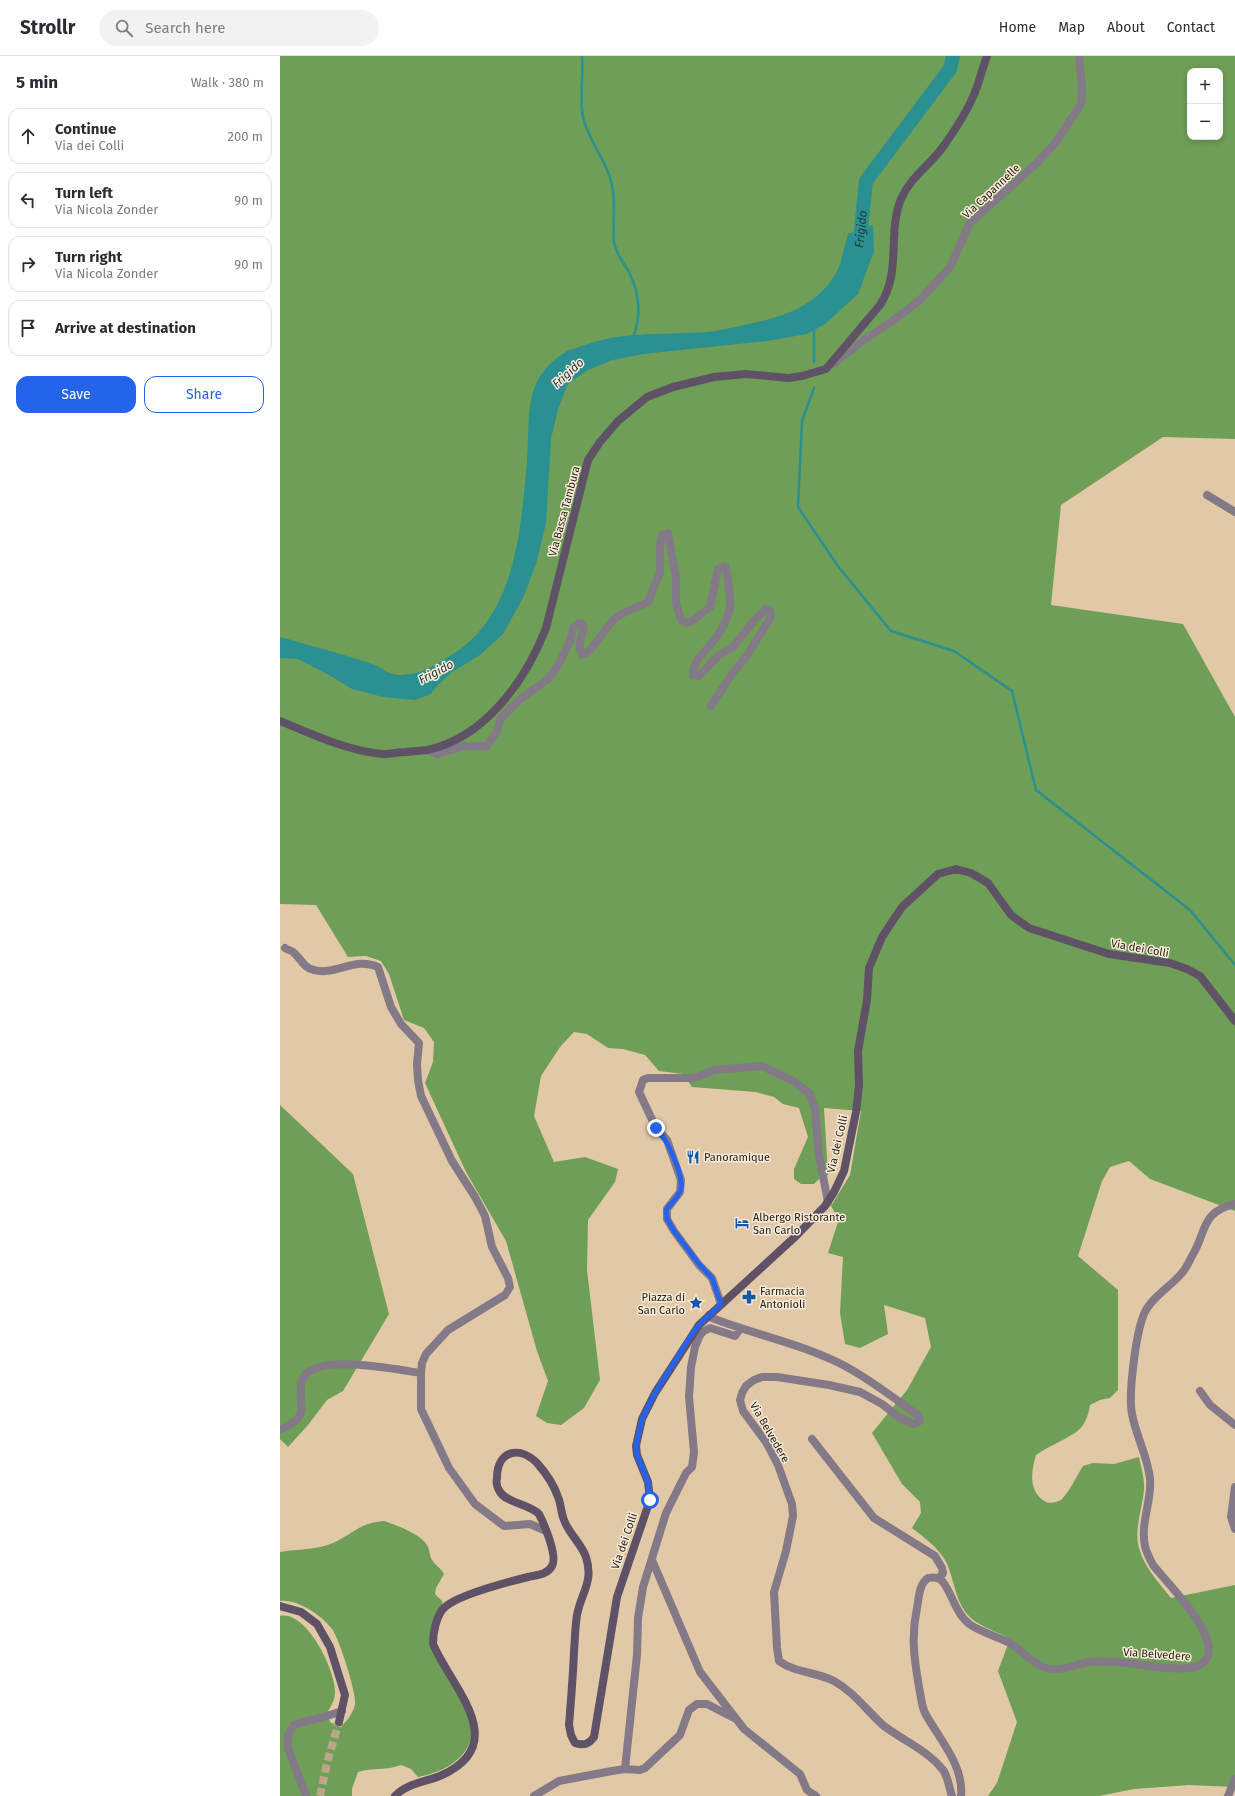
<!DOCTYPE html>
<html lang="en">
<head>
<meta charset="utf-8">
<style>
  body { margin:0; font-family:"Fira Sans",sans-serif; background:#f2f2f3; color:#2b2b33 }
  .controls { position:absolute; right:12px; top:12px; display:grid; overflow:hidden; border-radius:8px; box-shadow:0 2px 6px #0003 }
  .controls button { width:36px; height:36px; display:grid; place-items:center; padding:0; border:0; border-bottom:1px solid #e1e1e2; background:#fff; color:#2b2b33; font:20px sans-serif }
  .stop { position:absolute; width:12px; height:12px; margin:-9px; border:3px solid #2563eb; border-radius:50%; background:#fff }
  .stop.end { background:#2563eb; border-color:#fff; box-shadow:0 1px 4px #0008 }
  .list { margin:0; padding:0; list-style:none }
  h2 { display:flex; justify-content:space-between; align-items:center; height:52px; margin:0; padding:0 16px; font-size:17px }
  h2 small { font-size:13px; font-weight:400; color:#7c7c81 }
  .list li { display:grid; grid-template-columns:26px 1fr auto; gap:12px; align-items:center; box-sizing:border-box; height:56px; margin:0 8px 8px; padding:0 8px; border:1px solid #e1e1e2; border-radius:12px }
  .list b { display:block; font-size:15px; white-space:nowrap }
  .list p { margin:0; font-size:13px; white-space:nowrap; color:#7c7c81 }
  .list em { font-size:13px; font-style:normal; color:#7c7c81 }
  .actions { display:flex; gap:8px; padding:12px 16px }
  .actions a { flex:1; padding:9px 0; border:1px solid #2563eb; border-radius:12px; text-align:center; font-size:14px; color:#2563eb }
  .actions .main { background:#2563eb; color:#fff }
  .icon { flex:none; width:22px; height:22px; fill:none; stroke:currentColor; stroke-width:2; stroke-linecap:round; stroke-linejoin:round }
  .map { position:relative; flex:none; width:955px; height:1740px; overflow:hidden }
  header { display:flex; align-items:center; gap:24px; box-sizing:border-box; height:56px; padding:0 20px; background:#fff; border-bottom:1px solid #e1e1e2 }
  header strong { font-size:19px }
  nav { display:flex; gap:22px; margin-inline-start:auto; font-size:14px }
  .search { width:280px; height:36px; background:#f2f2f3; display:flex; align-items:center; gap:10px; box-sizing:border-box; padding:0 14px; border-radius:22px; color:#7c7c81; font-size:15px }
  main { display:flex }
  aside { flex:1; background:#fff }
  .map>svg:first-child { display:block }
</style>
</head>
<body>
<header>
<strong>Strollr</strong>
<div class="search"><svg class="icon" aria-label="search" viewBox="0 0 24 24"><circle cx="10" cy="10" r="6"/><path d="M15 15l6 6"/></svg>Search here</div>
<nav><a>Home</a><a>Map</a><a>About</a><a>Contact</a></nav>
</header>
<main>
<aside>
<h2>5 min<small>Walk · 380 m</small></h2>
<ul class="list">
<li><svg class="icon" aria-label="ahead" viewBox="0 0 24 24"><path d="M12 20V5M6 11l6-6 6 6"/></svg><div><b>Continue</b><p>Via dei Colli</p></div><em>200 m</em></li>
<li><svg class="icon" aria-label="left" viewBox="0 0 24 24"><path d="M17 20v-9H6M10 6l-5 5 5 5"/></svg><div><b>Turn left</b><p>Via Nicola Zonder</p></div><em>90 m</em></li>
<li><svg class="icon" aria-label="right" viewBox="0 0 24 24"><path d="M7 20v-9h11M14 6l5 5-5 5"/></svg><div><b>Turn right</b><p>Via Nicola Zonder</p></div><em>90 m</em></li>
<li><svg class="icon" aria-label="arrive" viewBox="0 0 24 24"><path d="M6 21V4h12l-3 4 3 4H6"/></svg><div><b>Arrive at destination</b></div></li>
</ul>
<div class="actions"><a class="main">Save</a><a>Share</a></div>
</aside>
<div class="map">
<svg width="955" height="1740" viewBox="0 0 955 1740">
  <rect width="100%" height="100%" fill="#e1c8a6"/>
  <path fill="#6f9e57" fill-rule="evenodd" d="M0 0H955V383L883 381 781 449 771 549 903 568 955 661V1155L870 1123 849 1105 830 1111 822 1125 798 1200 838 1234V1334L830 1342 820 1344 810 1349C806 1374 796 1377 775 1388 768 1391 762 1395 756 1399 751 1416 748 1436 766 1446 770 1448 777 1446 781 1444 790 1435 796 1421 803 1410L813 1407 834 1408 859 1401C861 1412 865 1423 864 1434 862 1454 854 1473 859 1492 864 1511 879 1527 891 1542L955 1529V1731L909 1729 854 1733 819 1740H708L717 1727 737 1666 718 1615 727 1591V1581C715 1575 696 1569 687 1558 674 1542 674 1520 665 1504 657 1491 644 1481 632 1472L641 1457 640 1446 622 1428 592 1377 627 1334 651 1291 645 1262 604 1249 608 1278 580 1292 565 1288 560 1257 563 1201 548 1197 559 1163 551 1150 570 1119 581 1055 544 1052 548 1119 539 1123 534 1128H521L514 1123V1113L528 1081 519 1052 503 1048 494 1041 476 1036 412 1031 403 1018 379 1015 365 999 343 993 328 992 307 978 294 976 280 991 261 1020 254 1060 274 1106 305 1101 338 1113 335 1126 308 1164 307 1214 320 1324 304 1352 281 1369 267 1367 256 1360 268 1325 257 1295 226 1185 186 1116 145 1027 153 1006 154 986 144 972 124 964 109 918 101 905 86 900 68 901 36 849 0 848ZM910 15H940V81H910Z
    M0 1049 73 1118 109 1258 63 1335 47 1344 28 1369 8 1391 0 1383Z
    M104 1465C116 1469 141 1478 147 1489 150 1494 149 1499 152 1504 155 1509 161 1512 164 1518L156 1532 155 1538 162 1545 164 1555 154 1584C162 1602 170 1619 179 1637 183 1647 190 1658 191 1669 195 1700 165 1716 138 1721L131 1713 121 1709C106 1715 93 1711 78 1716L72 1733V1740H0V1560C27 1554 57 1617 55 1638 54 1646 50 1652 46 1658L51 1667 62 1669C68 1665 73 1656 75 1649 77 1638 59 1582 52 1573 41 1559 18 1543 0 1545V1496C17 1493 37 1494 53 1487 73 1478 79 1467 104 1465Z"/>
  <path fill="#2a9091" d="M593 169 594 195 578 238 545 268 527 278 487 285 363 298 333 304 308 314 288 328 278 353 271 383 266 467 256 508 243 542 223 578 200 599 172 616 157 630 151 638 135 644 103 641 72 633 49 619 18 603 0 602V581C32 590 63 598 95 609 102 612 110 619 118 619 143 619 153 610 173 598 236 559 241 472 247 405 251 362 241 325 284 297 290 293 300 291 308 288 345 275 387 279 427 276 438 275 449 272 460 270 498 262 533 254 555 219 562 208 564 190 568 178Z"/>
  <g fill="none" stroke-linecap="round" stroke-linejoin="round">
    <path stroke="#2a9091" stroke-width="2.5" d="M302 0C304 20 299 41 303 61 308 84 325 102 331 125 337 145 332 166 334 186 336 198 343 206 349 216 359 236 362 260 353 281
      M534 272V306
      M534 332 522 365 518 451 557 509 611 575 674 595 732 635 756 734 910 854 955 909"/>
    <path stroke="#2a9091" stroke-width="14" id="s1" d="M579 193 586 125 670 13 673 0"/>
    <path stroke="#bba688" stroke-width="8" stroke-dasharray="8 4" stroke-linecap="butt" d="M40 1740 47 1707 59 1666"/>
    <path stroke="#837987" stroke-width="8" d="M553 308 584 284 614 264 640 244 670 211 690 167 756 108 776 86 801 48 802 31 799 0
      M927 439 955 456
      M147 694 158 698 184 690H207L216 677 221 662 239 644 268 623 278 610 291 583 293 572 299 567 302 568 304 572C301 581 297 591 302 599 316 594 324 570 337 561 346 555 358 551 368 546L380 516V490L382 479 388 477 396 522V547L401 564 407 567 415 563 430 551 438 513 445 510C447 515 451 544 450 550 449 562 439 579 431 588 422 599 413 605 413 619L419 620 438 600 453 591 473 566 486 553 490 554 491 561 466 601 452 618 431 650
      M5 892C7 894 11 894 13 896 21 902 23 912 34 914 56 920 75 900 98 911L111 951 121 968 139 987 137 1008 138 1024 141 1040 172 1105 195 1141 205 1160 212 1191 228 1222 230 1231 225 1239 168 1274 146 1298 142 1307 141 1317V1353L169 1412 195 1448 224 1470 250 1468 266 1475
      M441 1248 432 1222 419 1209 394 1175 387 1163V1153L400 1136 401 1124 387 1084 376 1072 359 1036 363 1024 368 1022H414L434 1014 482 1010 513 1025 530 1038 535 1053 539 1099 548 1146
      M429 1259 432 1262C476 1279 522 1288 563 1309 590 1323 615 1343 639 1360L640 1365 634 1368 620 1362 602 1348 580 1336 549 1329 497 1321H482L474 1324 466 1330 462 1337 460 1344 463 1355 486 1386 498 1409 512 1448 513 1460 506 1495 494 1536 497 1592 499 1605C515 1617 537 1616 554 1625 574 1636 587 1655 604 1670 624 1685 647 1694 663 1714 668 1720 669 1732 672 1740
      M920 1335 930 1349 955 1369
      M0 1374C30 1359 19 1356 21 1329 24 1293 118 1314 141 1317
      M532 1383 594 1462 655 1500 662 1512 663 1517 659 1522
      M955 1431 951 1461 955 1473
      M372 1504 420 1616 464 1673 520 1718 527 1734 536 1740
      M345 1713 357 1599 358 1562 363 1531 386 1457 406 1417 412 1411 414 1396 409 1341 411 1311 415 1291 420 1279 424 1275 430 1272 455 1280 460 1273
      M26 1740 8 1692V1679L14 1669C30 1664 46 1661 62 1655
      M254 1740 279 1725 332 1715 345 1713 360 1714 365 1712 400 1679 409 1654 417 1648H427L454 1662
      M681 1740C684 1709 659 1683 645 1657 641 1649 641 1639 639 1631 634 1602 631 1580 637 1552 639 1541 639 1528 648 1522 654 1521 660 1521 663 1526 674 1541 676 1561 694 1571 705 1577 717 1581 728 1586 741 1593 752 1608 766 1612 780 1616 795 1609 808 1606 817 1605 828 1606 837 1606 856 1607 905 1618 920 1609 953 1591 885 1525 873 1509 870 1503 866 1496 865 1490 860 1467 872 1445 870 1423 868 1401 856 1380 852 1358 848 1338 856 1277 864 1258 871 1242 890 1231 901 1218 906 1213 909 1206 912 1200 927 1176 920 1156 955 1148
      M948 1740 955 1723"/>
    <path stroke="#605266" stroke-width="8" d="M0 665C31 678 70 696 104 698 111 698 119 696 126 696 133 695 140 695 147 694 205 682 246 624 266 572L308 404 320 386 338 365 367 341 393 331 434 321 466 318 509 322 522 320 546 313 600 249C622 216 607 177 621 143 631 120 652 108 665 88 675 74 686 57 693 41 699 28 702 13 707 0
      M0 1550 21 1556 37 1568 50 1591 65 1639 59 1666
      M115 1740C127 1727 146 1726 162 1719 232 1687 171 1631 153 1588 153 1577 156 1559 165 1551 180 1538 228 1526 248 1521 257 1519 267 1519 272 1510 278 1500 264 1468 259 1458 249 1448 227 1447 220 1436 217 1432 216 1426 217 1422 217 1395 239 1389 257 1407 265 1416 274 1429 278 1441 281 1448 281 1457 284 1464 289 1478 301 1487 306 1501 314 1526 301 1537 297 1559 295 1571 295 1584 294 1596 293 1620 291 1644 289 1669L291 1679 295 1687C304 1690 309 1688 314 1681L337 1541 370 1444 368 1426 357 1399 356 1390 362 1363 375 1337 419 1269 516 1180 545 1150 554 1136 564 1115 576 1056 579 1029 578 995 587 944 589 912 602 881 622 851 658 818 676 813 691 817 708 827 731 859 749 872 829 898 890 907 907 913 920 920 955 965"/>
  </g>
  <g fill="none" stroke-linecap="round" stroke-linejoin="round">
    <path stroke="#2563eb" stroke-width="5" d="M370 1444 368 1426 357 1399 356 1390 362 1363 375 1337 410 1281 419 1269 441 1248 432 1222 419 1208 394 1175 387 1163 386 1154C391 1148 399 1140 401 1133 404 1119 386 1081 376 1072"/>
  </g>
  <defs>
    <g id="restaurant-bare" transform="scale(1.08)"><path d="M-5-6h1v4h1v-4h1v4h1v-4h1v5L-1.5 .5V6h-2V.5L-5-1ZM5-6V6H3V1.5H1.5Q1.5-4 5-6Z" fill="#1458a8" stroke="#f8ebda" stroke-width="2.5" paint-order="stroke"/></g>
    <g id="hotel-bare" transform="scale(1.08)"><path d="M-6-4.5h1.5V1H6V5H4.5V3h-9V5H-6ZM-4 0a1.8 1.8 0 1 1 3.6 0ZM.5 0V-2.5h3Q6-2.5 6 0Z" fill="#1458a8" stroke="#f8ebda" stroke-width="2.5" paint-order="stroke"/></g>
    <g id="pharmacy-bare" transform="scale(1.08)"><path d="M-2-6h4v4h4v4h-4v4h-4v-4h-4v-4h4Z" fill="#1458a8" stroke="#f8ebda" stroke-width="2.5" paint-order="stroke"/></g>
    <g id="sight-bare" transform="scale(1.08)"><path d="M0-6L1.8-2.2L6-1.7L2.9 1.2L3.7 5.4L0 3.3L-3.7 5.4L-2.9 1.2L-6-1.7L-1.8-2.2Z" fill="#1458a8" stroke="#f8ebda" stroke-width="2.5" paint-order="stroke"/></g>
  </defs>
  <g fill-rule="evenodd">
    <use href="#restaurant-bare" x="413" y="1101"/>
    <use href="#hotel-bare" x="462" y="1167"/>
    <use href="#pharmacy-bare" x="469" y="1241"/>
    <use href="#sight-bare" x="416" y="1247"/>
  </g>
  <g text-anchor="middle" stroke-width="3" stroke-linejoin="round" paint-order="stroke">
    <g font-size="11" fill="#241c0f" stroke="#f8ebda">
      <text transform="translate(711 135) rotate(-43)" y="4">Via Capannelle</text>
      <text transform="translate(284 455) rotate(-75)" y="4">Via Bassa Tambura</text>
      <text transform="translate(860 892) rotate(10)" y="4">Via dei Colli</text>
      <text transform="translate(557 1088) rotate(-77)" y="4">Via dei Colli</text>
      <text transform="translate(490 1376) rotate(60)" y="4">Via Belvedere</text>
      <text transform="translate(344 1485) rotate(-71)" y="4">Via dei Colli</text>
      <text transform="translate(877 1598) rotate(4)" y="4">Via Belvedere</text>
    </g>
    <g font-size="11" fill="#241c0f" stroke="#f8ebda" text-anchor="start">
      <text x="424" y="1105">Panoramique</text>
      <text x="473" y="1165">Albergo Ristorante<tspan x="473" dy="13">San Carlo</tspan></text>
      <text x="480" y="1239">Farmacia<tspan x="480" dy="13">Antonioli</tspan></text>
      <text x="405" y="1245" text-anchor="end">Piazza di<tspan x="405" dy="13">San Carlo</tspan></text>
    </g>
    <g font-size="12" font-style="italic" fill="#1e3535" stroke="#f8ebda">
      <text dy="4" stroke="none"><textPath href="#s1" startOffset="20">Frigido</textPath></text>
      <text transform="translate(288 317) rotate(-42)" y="4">Frigido</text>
      <text transform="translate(156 616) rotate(-28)" y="4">Frigido</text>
    </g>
  </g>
</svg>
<div class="controls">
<button>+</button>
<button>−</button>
</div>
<div class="stop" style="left:370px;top:1444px"></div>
<div class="stop end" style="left:376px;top:1072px"></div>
</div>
</main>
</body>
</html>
